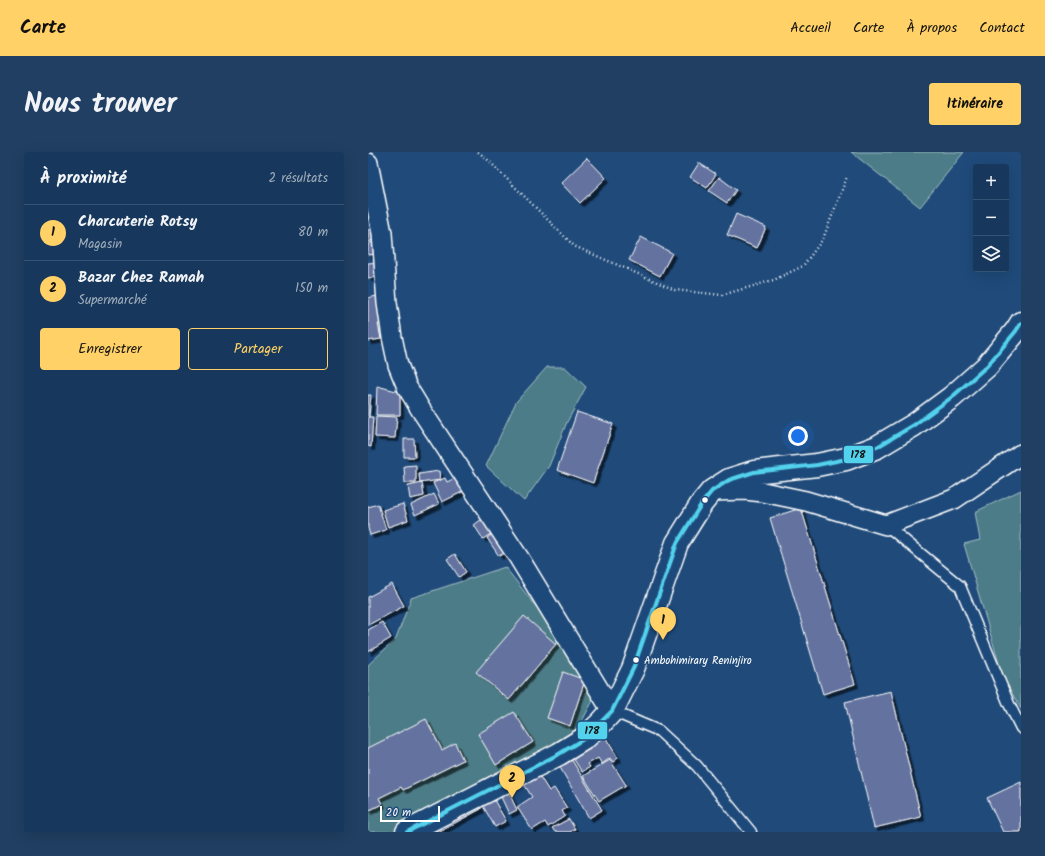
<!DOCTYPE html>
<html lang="fr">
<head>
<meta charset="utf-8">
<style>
  body { margin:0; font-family:Kalam,sans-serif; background:#203f62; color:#f1f3f6 }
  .controls { position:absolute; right:12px; top:12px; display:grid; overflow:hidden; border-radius:4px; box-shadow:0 4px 16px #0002 }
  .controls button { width:36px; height:36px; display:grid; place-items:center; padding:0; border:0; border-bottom:1px solid #365272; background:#17385c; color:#f1f3f6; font:20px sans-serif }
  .scale { position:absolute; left:12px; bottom:10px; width:60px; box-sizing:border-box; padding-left:4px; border:2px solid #fff; border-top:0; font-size:11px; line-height:14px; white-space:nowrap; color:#fff; -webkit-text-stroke:3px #1f4a7a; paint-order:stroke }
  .you { position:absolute; left:430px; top:284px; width:14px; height:14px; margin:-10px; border:3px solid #fff; border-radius:50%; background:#1a73e8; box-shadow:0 0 0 6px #1a73e833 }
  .badge { display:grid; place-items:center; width:26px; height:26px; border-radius:50%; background:#ffd166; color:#111; font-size:13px; font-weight:700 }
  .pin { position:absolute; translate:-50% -33px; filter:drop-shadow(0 1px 2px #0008) }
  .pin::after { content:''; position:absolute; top:21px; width:14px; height:12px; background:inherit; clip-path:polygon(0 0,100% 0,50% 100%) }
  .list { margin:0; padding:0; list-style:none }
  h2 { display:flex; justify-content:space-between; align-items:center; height:52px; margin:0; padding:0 16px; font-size:17px }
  h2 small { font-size:13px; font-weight:400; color:#9eacbb }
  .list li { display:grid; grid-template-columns:26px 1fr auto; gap:12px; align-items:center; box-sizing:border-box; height:56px; padding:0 16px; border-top:1px solid #365272 }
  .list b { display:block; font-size:15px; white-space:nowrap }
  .list p { margin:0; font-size:13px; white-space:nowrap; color:#9eacbb }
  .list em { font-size:13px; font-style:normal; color:#9eacbb }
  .actions { display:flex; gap:8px; padding:12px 16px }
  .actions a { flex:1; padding:9px 0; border:1px solid #ffd166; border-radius:4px; text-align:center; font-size:14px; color:#ffd166 }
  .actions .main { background:#ffd166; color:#111 }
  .icon { flex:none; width:22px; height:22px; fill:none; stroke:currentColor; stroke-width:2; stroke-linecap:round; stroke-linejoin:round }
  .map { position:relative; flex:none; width:653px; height:680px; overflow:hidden; border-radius:4px }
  header { display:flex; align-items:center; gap:24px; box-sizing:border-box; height:56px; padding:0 20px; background:#ffd166; color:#111 }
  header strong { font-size:19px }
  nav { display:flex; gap:22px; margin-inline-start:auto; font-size:14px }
  .intro { display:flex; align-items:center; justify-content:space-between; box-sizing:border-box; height:96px; padding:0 24px }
  h1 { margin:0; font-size:28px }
  .button { padding:10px 18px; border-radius:4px; background:#ffd166; color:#111; font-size:14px; font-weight:700 }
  main { display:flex; gap:24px; padding:0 24px }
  aside { flex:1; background:#17385c; border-radius:4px; box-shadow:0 4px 16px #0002 }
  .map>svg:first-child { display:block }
</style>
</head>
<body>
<header>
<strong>Carte</strong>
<nav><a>Accueil</a><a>Carte</a><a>À propos</a><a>Contact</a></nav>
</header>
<div class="intro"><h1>Nous trouver</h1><a class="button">Itinéraire</a></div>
<main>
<aside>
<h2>À proximité<small>2 résultats</small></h2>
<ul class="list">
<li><span class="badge">1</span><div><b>Charcuterie Rotsy</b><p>Magasin</p></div><em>80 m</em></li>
<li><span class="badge">2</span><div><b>Bazar Chez Ramah</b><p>Supermarché</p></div><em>150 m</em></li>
</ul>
<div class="actions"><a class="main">Enregistrer</a><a>Partager</a></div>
</aside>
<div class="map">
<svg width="653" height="680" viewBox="0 0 653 680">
  <defs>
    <filter id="shadow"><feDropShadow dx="3.5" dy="3.5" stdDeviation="0" flood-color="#0009"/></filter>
  </defs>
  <rect width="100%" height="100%" fill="#1f4a7a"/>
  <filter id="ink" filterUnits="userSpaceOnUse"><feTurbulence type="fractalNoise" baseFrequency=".025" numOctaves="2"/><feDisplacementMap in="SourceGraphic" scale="8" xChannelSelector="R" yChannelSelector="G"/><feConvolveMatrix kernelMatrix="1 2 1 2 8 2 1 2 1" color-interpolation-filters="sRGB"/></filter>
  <g filter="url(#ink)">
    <path fill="#4c7c87" stroke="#a6bec3" d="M483 0H596L552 55Z
      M179 215H197L218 235 199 270 181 314 156 349 118 314 148 250Z
      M653 338V557L635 525 596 392 612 388 607 360Z
      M137 415 206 503 228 543 207 582 28 680H0V513L28 487 43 446Z"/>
    <path fill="#63729f" stroke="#fff" filter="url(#shadow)" d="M219 6 238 26 212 51 193 31Z
      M331 11 348 22 339 36 322 25Z
      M351 25 368 38 359 51 341 39Z
      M368 62 398 75 389 96 359 83Z
      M8 75 12 85 0 90V78Z
      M273 85 304 101 292 124 261 108Z
      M7 89 9 102 0 103V92Z
      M12 110 14 125 0 126V111Z
      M9 144 14 171 10 172 13 187 0 189V146Z
      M9 234 32 240V263H8Z
      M0 243H3L1 265 0 264Z
      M209 260 245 272 225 331 189 318Z
      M8 264 29 265 27 286 7 285Z
      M0 265H5L3 295 0 294Z
      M36 287H46L47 305H36Z
      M48 313V331H37L36 314Z
      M71 319 72 328 52 331 51 322Z
      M91 324 98 338 74 350 65 331 77 326 79 330Z
      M54 331 56 344 42 347 40 334Z
      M66 342 71 352 47 363 43 353Z
      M10 352 18 378 2 383 0 376V355Z
      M35 352 40 368 20 375 15 358Z
      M433 356 487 532 455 542 402 366Z
      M114 367 124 381 115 387 106 373Z
      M126 381 138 400 131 404 119 386Z
      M87 402 98 420 91 425 79 407Z
      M24 432 36 454 0 473V445Z
      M156 464 188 492 141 548 108 520Z
      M14 470 23 486 0 500V478Z
      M195 520 217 528 202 574 179 566Z
      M523 539 553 665 506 676 477 550Z
      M146 560 165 590 128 613 110 582Z
      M58 567 74 598 87 591 95 608 35 638 33 635 11 646 14 652 0 659V596Z
      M236 583 250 606 245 610 242 606 234 612 230 606 220 612 222 615 214 620 203 603Z
      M202 605 234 658 221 666 190 612Z
      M242 608 258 633 231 649 215 624Z
      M169 620 181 639 186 636 199 656 194 659 197 664 180 675 177 670 164 678 149 655 164 645 154 629Z
      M653 630V680H635L619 646Z
      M141 641 149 658 141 662 133 645Z
      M108 647 113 657 70 680H53Z
      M126 648 138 669 127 675 115 654Z
      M201 667 207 677 202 680H187L184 676Z"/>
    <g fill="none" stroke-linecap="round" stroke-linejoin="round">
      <g stroke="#fff" stroke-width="13">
        <path id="lane" d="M518 373 592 434 641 552 653 576
          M244 559 291 579 329 614 383 680"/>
      </g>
      <g stroke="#fff" stroke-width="22">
        <path id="street" d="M0 11 14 81 19 151 24 185 30 213 39 235 53 258 151 406 244 559
          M344 339 377 338 395 340 438 349 518 373 586 347 653 302"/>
      </g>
      <g stroke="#fff" stroke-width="25">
        <path id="secondary" d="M39 680 191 602 217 586 234 570 244 559 265 517 309 391 334 351 344 339 361 328 386 320 449 313 478 307 509 295 546 273 584 245 619 214 648 179 653 171"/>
      </g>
      <path stroke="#fff" stroke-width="2.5" stroke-dasharray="1 3" stroke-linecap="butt" d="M110 0 117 5 206 94 307 138 354 143 406 128 435 114 455 87 479 25"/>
      <use href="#lane" stroke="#1f4a7a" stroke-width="10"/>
      <use href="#street" stroke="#1f4a7a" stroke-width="19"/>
      <use href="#secondary" stroke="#1f4a7a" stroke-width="22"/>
      <g stroke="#1f4a7a" stroke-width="7">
        <path id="bus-1" d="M39 680 191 602 217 586 244 559 265 517 309 391 334 351 344 339 361 328 386 320 449 313 478 307 509 295 546 273 584 245 619 214 648 179 653 171"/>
      </g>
      <use href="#bus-1" stroke="#53d2ee" stroke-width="4"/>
    </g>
  </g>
  <g fill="#fff" stroke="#1f4a7a" stroke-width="1.5">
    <circle cx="337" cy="348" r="3.5"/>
    <circle cx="268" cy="508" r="3.5"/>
  </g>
  <g text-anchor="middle" stroke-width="3" stroke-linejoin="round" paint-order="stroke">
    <g font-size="11" fill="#fff" stroke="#1f4a7a" text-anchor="start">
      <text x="276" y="512">Ambohimirary Reninjiro</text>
    </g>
  </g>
  <g stroke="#1f4a7a" stroke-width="1.5">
    <rect x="475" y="293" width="31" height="19" rx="4" fill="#53d2ee"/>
    <rect x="209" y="569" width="31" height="19" rx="4" fill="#53d2ee"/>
  </g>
  <g font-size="11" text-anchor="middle" font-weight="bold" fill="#111">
    <text x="490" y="306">178</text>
    <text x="224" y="582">178</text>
  </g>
</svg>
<div class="controls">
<button>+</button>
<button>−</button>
<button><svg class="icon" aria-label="layers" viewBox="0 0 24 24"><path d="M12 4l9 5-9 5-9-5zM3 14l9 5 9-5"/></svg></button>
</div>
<div class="scale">20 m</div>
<div class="you"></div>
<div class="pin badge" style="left:295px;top:488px">1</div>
<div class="pin badge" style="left:144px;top:646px">2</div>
</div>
</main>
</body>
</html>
